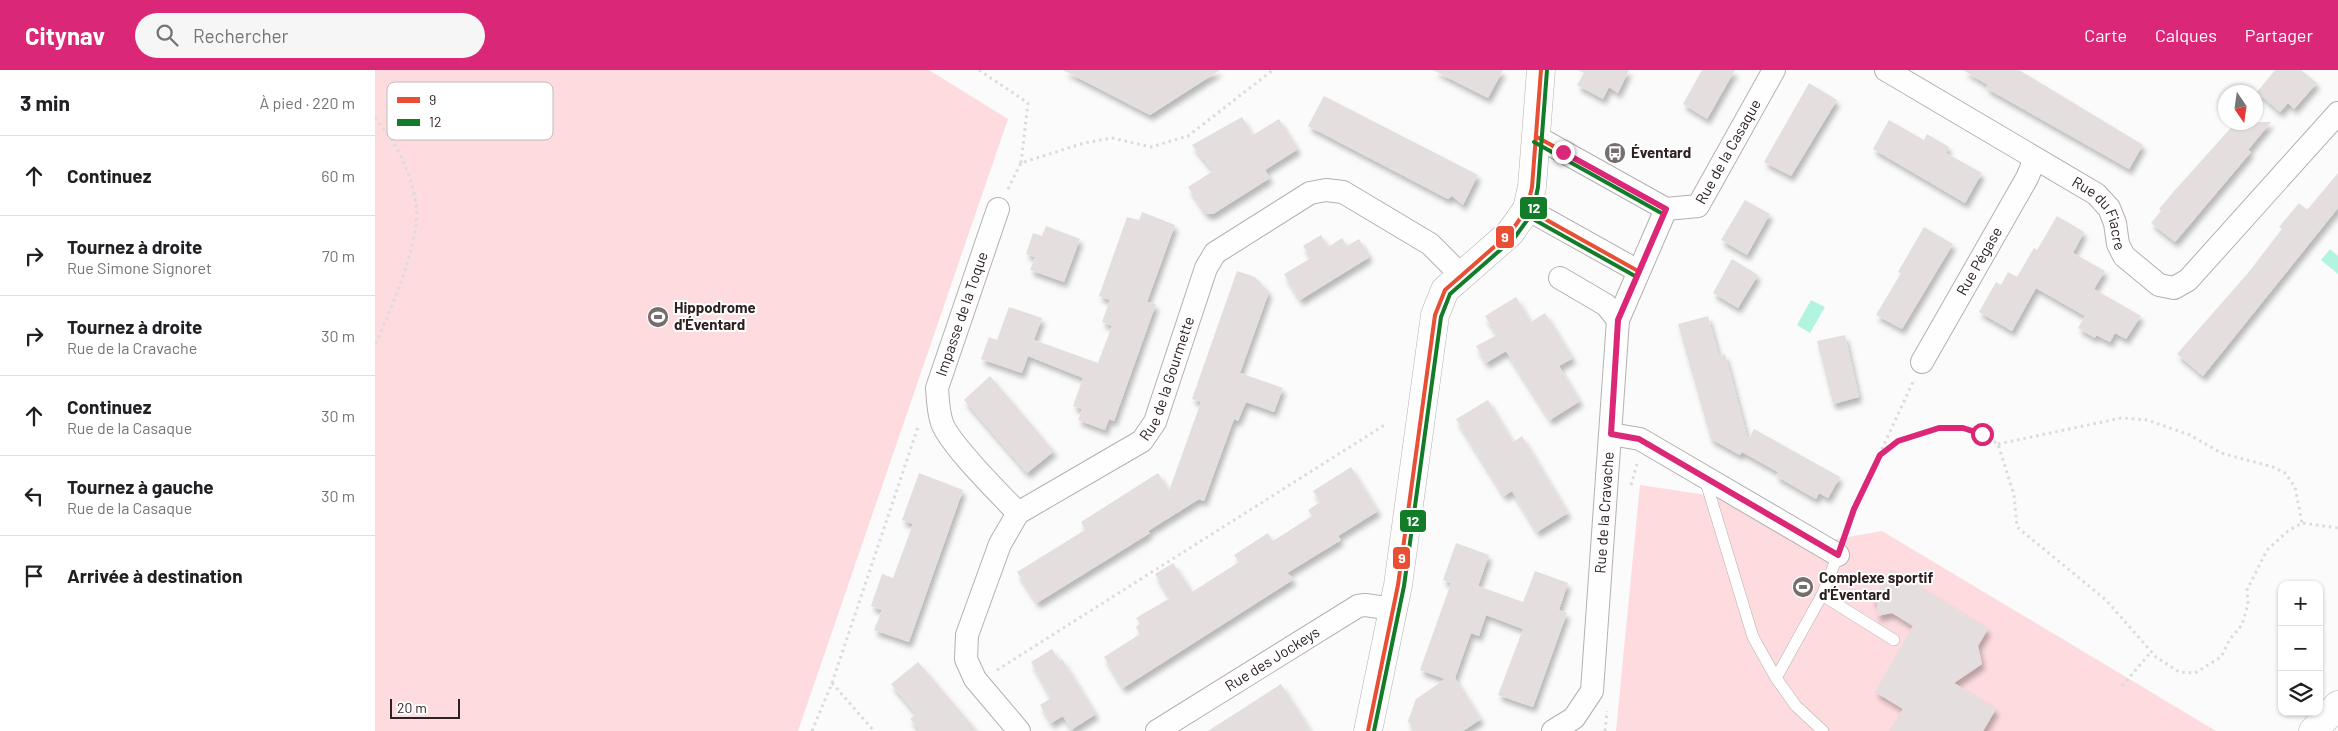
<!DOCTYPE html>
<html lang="fr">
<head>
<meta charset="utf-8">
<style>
  body { margin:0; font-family:Barlow,sans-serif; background:#f6f6f6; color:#202124 }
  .controls { position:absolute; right:15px; bottom:15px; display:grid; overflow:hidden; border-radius:10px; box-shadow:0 1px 4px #0004 }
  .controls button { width:45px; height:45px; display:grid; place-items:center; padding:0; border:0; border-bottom:1px solid #e0e0e0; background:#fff; color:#202124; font:25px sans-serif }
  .compass { position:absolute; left:1843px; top:15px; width:45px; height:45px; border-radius:50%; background:#fff; box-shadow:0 1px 4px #0004; rotate:167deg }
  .scale { position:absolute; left:15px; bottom:12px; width:70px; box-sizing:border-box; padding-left:5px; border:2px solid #2e2122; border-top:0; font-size:14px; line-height:18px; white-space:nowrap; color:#2e2122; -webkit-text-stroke:4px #fff; paint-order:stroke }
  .stop { position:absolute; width:15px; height:15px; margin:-11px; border:4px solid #db2777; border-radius:50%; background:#fff }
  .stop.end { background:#db2777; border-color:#fff; box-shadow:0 1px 5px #0008 }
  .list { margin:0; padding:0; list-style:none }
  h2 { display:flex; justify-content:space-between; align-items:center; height:65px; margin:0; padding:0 20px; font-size:21px }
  h2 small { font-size:16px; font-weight:400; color:#757577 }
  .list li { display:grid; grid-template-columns:32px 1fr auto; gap:15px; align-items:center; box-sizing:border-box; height:80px; padding:0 20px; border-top:1px solid #e0e0e0 }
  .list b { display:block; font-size:19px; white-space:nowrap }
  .list p { margin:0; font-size:16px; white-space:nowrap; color:#757577 }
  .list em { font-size:16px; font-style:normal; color:#757577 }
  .icon { flex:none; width:28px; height:28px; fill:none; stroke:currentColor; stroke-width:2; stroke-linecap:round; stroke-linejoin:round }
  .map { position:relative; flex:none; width:1963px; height:661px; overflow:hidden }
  header { display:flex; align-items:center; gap:30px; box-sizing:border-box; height:70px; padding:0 25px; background:#db2777; color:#fff }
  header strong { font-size:24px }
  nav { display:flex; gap:28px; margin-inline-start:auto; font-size:18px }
  .search { width:350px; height:45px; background:#f6f6f6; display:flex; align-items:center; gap:12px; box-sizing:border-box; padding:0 18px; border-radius:28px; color:#757577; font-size:19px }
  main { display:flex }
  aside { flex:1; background:#fff }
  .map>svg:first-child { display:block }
</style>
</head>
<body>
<header>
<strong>Citynav</strong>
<div class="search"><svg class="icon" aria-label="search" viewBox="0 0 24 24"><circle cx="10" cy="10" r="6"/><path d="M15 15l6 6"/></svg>Rechercher</div>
<nav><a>Carte</a><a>Calques</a><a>Partager</a></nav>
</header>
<main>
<aside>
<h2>3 min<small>À pied · 220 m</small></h2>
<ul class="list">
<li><svg class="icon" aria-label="ahead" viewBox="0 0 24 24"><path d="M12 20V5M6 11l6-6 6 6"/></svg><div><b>Continuez</b></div><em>60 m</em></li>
<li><svg class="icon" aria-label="right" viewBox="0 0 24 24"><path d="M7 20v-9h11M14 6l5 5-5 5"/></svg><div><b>Tournez à droite</b><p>Rue Simone Signoret</p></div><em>70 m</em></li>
<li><svg class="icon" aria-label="right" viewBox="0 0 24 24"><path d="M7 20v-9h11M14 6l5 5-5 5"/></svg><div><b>Tournez à droite</b><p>Rue de la Cravache</p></div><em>30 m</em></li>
<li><svg class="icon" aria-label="ahead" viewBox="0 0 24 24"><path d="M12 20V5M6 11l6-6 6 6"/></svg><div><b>Continuez</b><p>Rue de la Casaque</p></div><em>30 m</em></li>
<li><svg class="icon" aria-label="left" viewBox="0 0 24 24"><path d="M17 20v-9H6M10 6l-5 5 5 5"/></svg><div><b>Tournez à gauche</b><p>Rue de la Casaque</p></div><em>30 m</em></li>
<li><svg class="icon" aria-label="arrive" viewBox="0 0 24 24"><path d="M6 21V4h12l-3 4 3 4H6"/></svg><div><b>Arrivée à destination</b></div></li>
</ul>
</aside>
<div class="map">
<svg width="1963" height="661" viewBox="0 0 1963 661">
  <defs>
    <filter id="shadow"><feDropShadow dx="3" dy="5.5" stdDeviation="2.5" flood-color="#0004"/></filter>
  </defs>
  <rect width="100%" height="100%" fill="#fbfbfb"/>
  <path fill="#fddbde" d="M0 0H554L633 49 423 661H0Z
    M1265 415 1338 426 1456 470 1507 461 1841 661H1241Z"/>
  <path fill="#b2f4e0" d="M1955 179 1963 186V204L1946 190Z
    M1436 230 1450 237 1435 263 1422 255Z"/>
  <path fill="#e4dede" filter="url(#shadow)" d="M688 0H845L775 45Z
    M1058 0H1128L1113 28Z
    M1203 0H1254L1243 23 1234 17 1228 29 1202 15 1209 3Z
    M1327 0H1360L1332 49 1308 34Z
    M1588 0H1644L1768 75 1754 99 1611 18 1613 15Z
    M1900 0H1926L1942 13 1919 39 1913 33 1905 42 1882 22Z
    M1434 13 1462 30 1416 106 1389 92Z
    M949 26 1103 105 1088 135 1077 126 1073 129 933 56Z
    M867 47 878 65 904 49 923 79 890 100 895 108 838 144H831L813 117 838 101 817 75Z
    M1514 50 1549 70 1552 64 1574 77 1571 83 1607 103 1590 133 1498 79Z
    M1861 52H1896L1873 80 1876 82 1800 172 1776 153 1786 141 1784 139 1801 119Z
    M1963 103V138L1828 306 1802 284 1873 203 1907 159 1904 157 1924 133 1932 140Z
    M1370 130 1395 144 1372 185 1346 170Z
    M767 142 800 155 772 232 781 234 739 351 734 349 730 360 703 350 707 339 698 336 708 308 653 286 647 303 606 289 614 267 622 270 634 237 667 248 659 270 723 293 737 256 727 252 735 230 724 226 752 147 764 150Z
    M1682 146 1709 162 1698 183 1730 201 1719 219 1766 246 1751 269 1740 263 1735 272 1721 265 1720 268 1703 258 1710 246 1661 218 1637 261 1604 242 1621 212 1626 215 1633 202 1642 207 1659 178 1662 180Z
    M671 156 705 169 689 212 655 200 660 187 651 184 658 163 667 166Z
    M1549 157 1578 174 1527 259 1501 245 1526 203 1523 202Z
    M946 165 953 177 967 168 972 176 984 169 994 185 993 188 925 230 909 204 936 188 928 176Z
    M1357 189 1383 205 1363 238 1338 223Z
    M862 201 880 207 894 222 865 303 908 318 899 342 871 332 863 351 859 349 829 431 824 429 773 461 775 463 662 533 642 502 710 460 706 452 783 403 794 421 826 332 817 329Z
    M1141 227 1156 252 1170 243 1198 288 1184 296 1205 331 1175 350 1131 281 1111 293 1101 276 1122 265 1110 246Z
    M1333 246 1344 286 1350 284 1373 370 1379 359 1465 407 1453 428 1444 423 1441 429 1401 406 1403 402 1367 382 1365 385 1336 369 1303 254Z
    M1470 265 1484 327 1458 334 1442 271Z
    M615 306 679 381 652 403 589 330Z
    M1113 330 1138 372 1147 366 1193 443 1162 462 1137 421 1129 426 1081 349Z
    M976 397 1003 441 963 466 966 470 912 503 919 509 748 618 729 587 765 564 761 557 765 554 761 548 795 528 780 504 798 493 817 522 864 492 859 485 893 463 898 471 937 446 933 440 945 432 938 421Z
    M544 403 588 420 534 572 499 560 507 540 496 536 507 504 518 508 538 454 527 450Z
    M1081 473 1114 485 1103 516 1148 532 1160 501 1193 513 1184 540 1192 543 1158 637 1123 625 1148 559 1111 545 1104 566 1096 563 1080 608 1106 649 1088 661H1040L1033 651 1041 629 1070 609 1045 600 1076 513 1068 510Z
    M1516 499 1613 559 1603 576 1607 594 1579 613 1621 639 1608 661H1514L1528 639 1500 622 1538 556 1517 543 1502 546V533L1497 530Z
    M677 579 685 591 687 589 721 644 696 660 688 646 676 653 665 635 676 628 656 592Z
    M543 592 568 621 602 661H545L535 649 541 644 516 614Z
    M906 614 936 661H833Z"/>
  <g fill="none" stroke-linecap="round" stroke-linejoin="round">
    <g stroke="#b5b0b0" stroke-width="12">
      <path id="service" d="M1330 409 1378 567 1401 608 1421 636 1448 661
        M1447 525 1519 570
        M1401 608 1447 525 1463 485"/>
    </g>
    <g stroke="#b5b0b0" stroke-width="24">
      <g id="minor">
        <path id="s1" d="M1511 0 1721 124 1734 138 1740 153 1743 174 1749 186 1784 215 1799 218 1813 210 1963 43"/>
        <path id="s2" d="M1162 67 1291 139 1323 136 1399 0"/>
        <path d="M623 139 562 318C563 330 563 341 567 353 575 375 625 424 643 443"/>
        <path d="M1152 139 1263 201"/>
        <path d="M1243 250 1291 139"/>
        <path id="s3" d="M1547 292 1652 108 1660 89"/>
        <path d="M1236 364 1265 369 1463 485"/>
        <path id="s4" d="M644 661 600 609 591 589 592 565 625 474 643 443 767 371 780 352 831 198 840 183 935 123 951 120 968 122 1055 174 1086 205"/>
        <path id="s5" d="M782 661 983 536 990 535 1019 539"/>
        <path id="s6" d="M1178 661 1199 648 1217 621 1243 250 1231 235 1185 208"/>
      </g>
    </g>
    <g stroke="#b5b0b0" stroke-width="29">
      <path id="tertiary" d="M993 661 1023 515 1060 245 1070 220 1135 163 1152 139 1157 117 1166 0"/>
    </g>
    <g stroke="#b5b0b0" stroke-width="29">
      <path id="motorway" d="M1938 661 1963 635"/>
    </g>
    <path stroke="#dcdbdb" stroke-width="3" stroke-dasharray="2.5 4" stroke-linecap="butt" d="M604 0 653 33 646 93
      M0 48C7 58 17 68 22 79 31 95 38 115 41 133 46 174 16 238 0 275
      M633 119 646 93 709 73 737 68 776 77 813 66 898 0
      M1623 374 1746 348 1772 350 1815 365 1846 383 1898 397 1910 403 1920 417 1927 453
      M1505 385C1527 368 1558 354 1588 358 1600 359 1612 367 1623 374L1639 425 1642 457 1731 530 1781 587 1804 602 1820 603 1846 587 1855 569 1867 555 1873 534 1872 520 1892 480 1913 461 1927 453 1963 458
      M1256 415 1262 394
      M1471 463 1479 439 1538 312
      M622 600 1011 354
      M457 613 499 661
      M1747 616 1776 582
      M437 661 457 613 543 357
      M1230 661 1232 641"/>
    <use href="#service" stroke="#fefefe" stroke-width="11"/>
    <use href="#minor" stroke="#fefefe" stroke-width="22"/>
    <use href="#tertiary" stroke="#fefefe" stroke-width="28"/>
    <use href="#motorway" stroke="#fefefe" stroke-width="28"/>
    <g stroke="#fff" stroke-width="8">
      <path id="bus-1" d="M1162 67 1291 139
        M1152 139 1263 201
        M993 661 1023 515 1060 245 1070 220 1135 163 1152 139 1157 117 1166 0"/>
    </g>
    <g stroke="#fff" stroke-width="8">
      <path id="bus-2" d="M1159 72 1288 144
        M1149 144 1260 206
        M999 661 1029 516 1066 247 1075 224 1140 167 1158 142 1163 117 1172 0"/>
    </g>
    <use href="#bus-1" stroke="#e94f35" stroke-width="4"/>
    <use href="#bus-2" stroke="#127c29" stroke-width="4"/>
  </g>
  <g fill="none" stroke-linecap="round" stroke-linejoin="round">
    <path stroke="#db2777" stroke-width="6" d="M1188 82 1291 139 1243 250 1236 364 1264 369 1463 485 1479 439 1505 385 1523 371 1564 358H1588L1607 364"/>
  </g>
  <defs>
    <g id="bus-disc" transform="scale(1.125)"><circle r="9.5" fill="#766d6e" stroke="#fff"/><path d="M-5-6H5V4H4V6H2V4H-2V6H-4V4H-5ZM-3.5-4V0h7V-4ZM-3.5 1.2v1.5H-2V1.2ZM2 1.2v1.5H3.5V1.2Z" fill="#fff"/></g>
    <g id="stadium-disc" transform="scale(1.125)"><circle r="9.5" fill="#766d6e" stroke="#fff"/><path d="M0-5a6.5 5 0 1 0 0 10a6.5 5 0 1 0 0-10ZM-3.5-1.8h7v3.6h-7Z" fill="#fff"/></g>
  </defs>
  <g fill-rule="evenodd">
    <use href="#bus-disc" x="1240" y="83"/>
    <use href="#stadium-disc" x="283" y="247"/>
    <use href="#stadium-disc" x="1428" y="517"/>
  </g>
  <g text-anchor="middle" stroke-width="4" stroke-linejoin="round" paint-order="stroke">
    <g font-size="15" fill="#2e2122" stroke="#fff">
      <text dy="5" stroke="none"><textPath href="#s2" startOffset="242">Rue de la Casaque</textPath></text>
      <text dy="5" stroke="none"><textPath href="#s1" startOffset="262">Rue du Fiacre</textPath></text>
      <text dy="5" stroke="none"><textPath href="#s3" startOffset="116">Rue Pégase</textPath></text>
      <text transform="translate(587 244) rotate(-71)" y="5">Impasse de la Toque</text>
      <text dy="5" stroke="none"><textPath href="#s4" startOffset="458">Rue de la Gourmette</textPath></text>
      <text dy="5" stroke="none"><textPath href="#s6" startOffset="236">Rue de la Cravache</textPath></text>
      <text dy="5" stroke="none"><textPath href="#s5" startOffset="136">Rue des Jockeys</textPath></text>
    </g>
    <g font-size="15" font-weight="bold" fill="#2e2122" stroke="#fff" text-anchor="start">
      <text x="1256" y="88">Éventard</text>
      <text x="299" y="243">Hippodrome<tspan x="299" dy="17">d'Éventard</tspan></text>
      <text x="1444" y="513">Complexe sportif<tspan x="1444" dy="17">d'Éventard</tspan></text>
    </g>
  </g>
  <rect x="12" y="12" width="166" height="58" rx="8" fill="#fff" stroke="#c0bcbd" stroke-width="1"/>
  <rect x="22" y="27" width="23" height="6" fill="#e94f35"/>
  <rect x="22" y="49" width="23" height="7" fill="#127c29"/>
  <g font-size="14" fill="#2e2122">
    <text x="54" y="35">9</text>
    <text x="54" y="57">12</text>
  </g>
  <g stroke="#fff" stroke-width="2">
    <rect x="1144" y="126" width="29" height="24" rx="5" fill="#127c29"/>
    <rect x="1120" y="155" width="20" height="24" rx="5" fill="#e94f35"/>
    <rect x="1024" y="439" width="28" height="24" rx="5" fill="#127c29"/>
    <rect x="1017" y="476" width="19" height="24" rx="5" fill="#e94f35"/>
  </g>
  <g font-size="14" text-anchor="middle" font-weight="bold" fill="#fff">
    <text x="1159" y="143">12</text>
    <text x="1130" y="172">9</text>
    <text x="1038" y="456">12</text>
    <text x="1027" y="493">9</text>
  </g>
</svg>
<div class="controls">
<button>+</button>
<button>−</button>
<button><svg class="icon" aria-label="layers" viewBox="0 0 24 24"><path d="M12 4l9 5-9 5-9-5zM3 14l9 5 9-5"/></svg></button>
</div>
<svg class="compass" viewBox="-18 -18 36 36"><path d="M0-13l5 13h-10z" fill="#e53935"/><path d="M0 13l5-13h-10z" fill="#757577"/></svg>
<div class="scale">20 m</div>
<div class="stop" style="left:1607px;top:364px"></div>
<div class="stop end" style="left:1188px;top:82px"></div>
</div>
</main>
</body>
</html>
